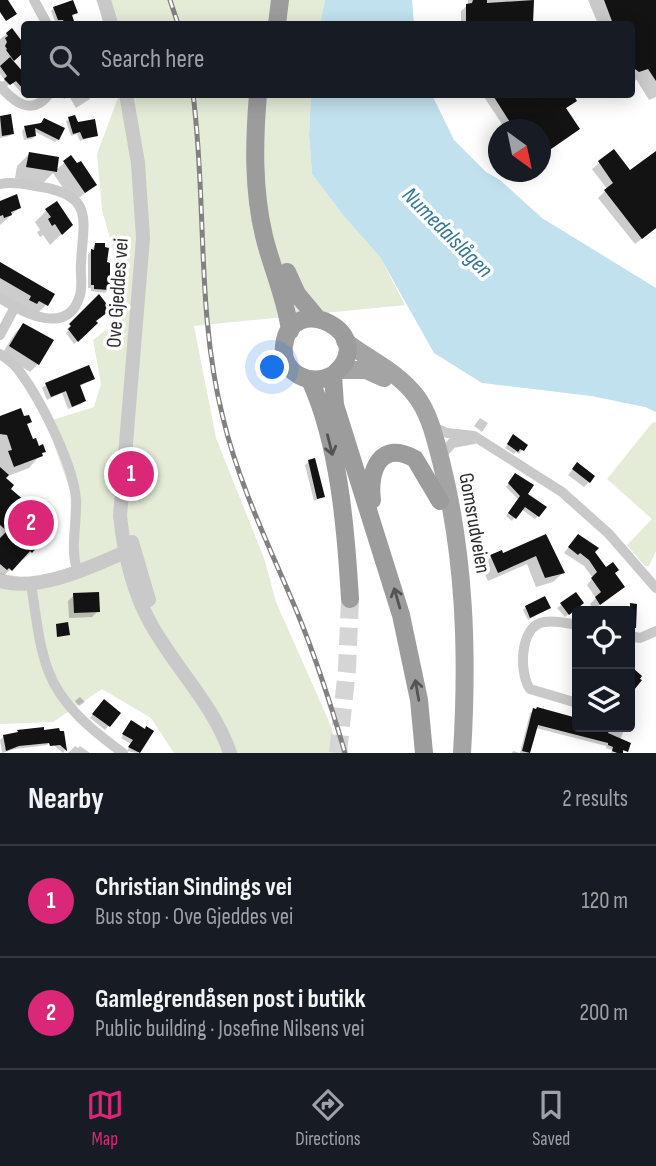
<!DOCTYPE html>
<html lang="en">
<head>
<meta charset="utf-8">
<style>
  body { margin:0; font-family:"Sofia Sans Condensed",sans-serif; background:#20242c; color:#f1f3f6 }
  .controls { position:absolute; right:21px; bottom:21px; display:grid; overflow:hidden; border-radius:7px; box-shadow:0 4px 18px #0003 }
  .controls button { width:63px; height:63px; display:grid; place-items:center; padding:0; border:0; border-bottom:2px solid #363941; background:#171b24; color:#f1f3f6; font:35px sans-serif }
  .compass { position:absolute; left:488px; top:119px; width:63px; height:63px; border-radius:50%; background:#171b24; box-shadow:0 4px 18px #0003; rotate:147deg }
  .you { position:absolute; left:273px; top:368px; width:24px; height:24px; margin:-18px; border:5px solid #fff; border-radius:50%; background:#1a73e8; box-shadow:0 0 0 10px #1a73e833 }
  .badge { display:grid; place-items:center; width:46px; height:46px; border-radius:50%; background:#db2777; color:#fff; font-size:23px; font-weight:700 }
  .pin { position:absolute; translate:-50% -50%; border:4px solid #fff; box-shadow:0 2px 7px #0006 }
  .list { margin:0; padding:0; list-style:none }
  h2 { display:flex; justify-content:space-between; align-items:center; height:91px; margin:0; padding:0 28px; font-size:30px }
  h2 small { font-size:23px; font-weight:400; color:#9ea1a6 }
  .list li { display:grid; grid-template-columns:46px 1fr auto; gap:21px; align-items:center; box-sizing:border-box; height:112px; padding:0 28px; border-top:2px solid #363941 }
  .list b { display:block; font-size:26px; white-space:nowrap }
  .list p { margin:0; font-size:23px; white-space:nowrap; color:#9ea1a6 }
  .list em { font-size:23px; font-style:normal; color:#9ea1a6 }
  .icon { flex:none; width:38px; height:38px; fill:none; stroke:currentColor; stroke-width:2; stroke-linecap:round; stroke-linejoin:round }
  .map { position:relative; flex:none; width:656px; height:753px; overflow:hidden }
  .search { position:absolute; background:#171b24; box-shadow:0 4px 18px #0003; left:21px; right:21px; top:21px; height:77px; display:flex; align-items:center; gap:18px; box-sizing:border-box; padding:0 24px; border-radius:7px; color:#9ea1a6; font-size:26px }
  .sheet { height:315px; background:#171b24 }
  nav { display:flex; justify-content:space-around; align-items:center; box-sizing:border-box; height:98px; border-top:2px solid #363941; background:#171b24; font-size:19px; color:#9ea1a6 }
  nav a { display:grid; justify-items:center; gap:4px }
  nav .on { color:#db2777 }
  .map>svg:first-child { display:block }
</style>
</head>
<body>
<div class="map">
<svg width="656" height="753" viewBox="0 0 656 753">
  <rect width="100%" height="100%" fill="#fff"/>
  <path fill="#e4ebd7" d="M96 0H325L320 24H105Z
    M119 95H311L309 135 312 174 343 215 380 257 405 305 194 326 216 438 264 558 276 602 331 726 338 753H174L151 718 102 689 53 722 0 724V573L34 580 76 568 70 545 71 493 46 422 94 407 101 384 93 340 119 320 117 263 102 210 97 154Z
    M656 422V551L649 566H645L627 545 652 519 607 479 652 423Z"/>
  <path fill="#c1e1ee" d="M325 0H412L414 24H320Z
    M311 95H432L454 140 486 172 500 180 542 218 656 288V412L645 407 591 396 482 383 434 353 380 257 343 215 312 174 309 135Z"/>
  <path fill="#0003" d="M468 0H532V24H541H453L461 21V11L468 5Z
    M588 0H656V97L649 100 636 79 632 81V24H598Z
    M54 8 76 13 71 17 73 24H56L51 11Z
    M12 30 24 46V55L20 54 11 61 24 75V94H31L27 99 12 82 6 87 2 82 5 80 0 74V39Z
    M61 94H87L90 99 76 108 69 96 64 99Z
    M487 94H571L575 101 565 109 578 129 540 156V130H506L484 97Z
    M9 116 12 133 9 136 0 138V118Z
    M69 119 77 124 96 135 80 141 77 134 71 136 66 121Z
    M40 125 58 139 55 142 34 131 35 136 32 139 24 140 22 131 25 128Z
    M614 151 630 172 656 153V228L635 244 598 198 607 189 592 169Z
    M29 154 55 171 65 162 95 185 73 203 53 173 43 183 15 178 17 166Z
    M0 202 19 208 0 225Z
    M47 210 71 225 50 245 43 235 40 237 37 232 40 230 35 222Z
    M96 244 105 264 108 289 105 293 91 291V288H88V255Z
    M0 264 46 305 34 317 0 296Z
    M99 297 82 337 74 344 66 333 68 331 67 329Z
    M23 325 38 364 30 372 2 354 15 333Z
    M88 367 93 379 78 387 84 400 81 404 68 409 62 393 47 400 42 388 46 385Z
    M0 418 23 419 29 422 26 425 32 441 44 451 29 468 3 478 9 489 38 526 39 537 31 552 23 560 21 558 3 577 0 575Z
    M480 418 488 423 482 432 474 426Z
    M510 440 526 445 519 454 516 452 514 454 505 448Z
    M309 462 323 497 314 501 305 465Z
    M577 464 589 482 584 487 568 475Z
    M512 478 526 494 538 516 535 519 521 509 512 521 506 516 518 499 506 487Z
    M545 537 563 573 553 582 536 587 527 564 488 581 481 566 491 557 502 556Z
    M573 542 606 570 613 573 617 592 594 609 590 604 596 598 587 585 593 578 584 566 564 553Z
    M576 594 579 606 565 617 557 608Z
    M74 595 98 611 92 617 69 618 68 601Z
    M631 605 632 624H630V611H598L602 607 628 609Z
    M526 607 549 608 528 620 523 610Z
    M80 697 85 702 79 706 75 701Z
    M100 705 119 713 105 730 90 718Z
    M537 709 577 719V727L614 729 625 727 620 741 627 751 611 753 612 750 606 748V746L536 728 528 752V753H512L513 751 520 753 530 713Z
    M128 725 140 750 137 753 127 751 131 744 121 738Z
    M43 732H62L65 750 63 753 50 742 47 745 15 749 2 753 0 740 4 736Z
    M75 746 78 748 80 746 90 753H68Z"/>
  <path fill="#131313" d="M0 0H8L17 14 6 21 0 12Z
    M73 0 78 13 72 15 75 24H65L63 20H58L53 7Z
    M473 0H487V3L534 0 533 24H466V4L472 3Z
    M604 0H656V81L648 69 639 72 635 69 632 62V24H613Z
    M12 28 24 44V52L14 61 6 50 7 49 5 46 7 42 5 38 8 36 6 33Z
    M10 57 24 73V90L16 81 10 85 4 79 7 76 0 66Z
    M492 94H573L577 101 566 108 580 129 541 156V130H515Z
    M11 114 14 134 2 136 0 116Z
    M75 115 78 122 95 119 98 136 83 139 80 132 73 134 68 117Z
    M44 118 65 128 59 140 35 128 36 136 27 138 24 126 41 123Z
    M614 149 630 170 656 151V228L642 239 604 190 613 183 598 161Z
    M29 152 59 157 57 172 26 167Z
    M71 155 77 163 81 161 97 185 85 193 63 161Z
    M17 194 21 208 11 212 12 215 4 218 3 215 0 216V201Z
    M57 201 73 225 62 235 55 224 52 226 48 219 51 217 45 209Z
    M95 243H105V247L109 248 107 262 110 263V290L94 289V285H91V249L94 250Z
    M0 262 55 294 48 306 39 301 37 304 29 300 31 296 0 278Z
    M99 294 109 307 106 310 108 312 96 321 98 323 78 342 68 329 71 326 69 324Z
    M23 323 54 340 39 365 9 346Z
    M89 365 95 379 80 385 86 401 72 407 66 391 51 397 45 383Z
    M21 408 24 416 29 415 32 422 27 424 33 439 36 438 39 446 43 444 46 452 42 453 43 456 14 467 8 451 12 450 7 435 0 434V416Z
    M513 434 528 445 524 451 520 449 518 452 507 444Z
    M315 458 325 497 317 499 308 460Z
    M577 462 595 476 590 483 572 469Z
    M0 467 9 475 6 478 14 485 11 489 46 519 41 526 47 531 41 537 44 539 32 553 30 551 12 571 9 568 7 570 0 564V538L7 531 0 525Z
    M515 473 534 485 528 494 547 507 539 517 525 507 516 519 508 513 520 496 508 483Z
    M546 534 565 573 545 578 536 556 498 573 490 555 502 550 503 553Z
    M578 534 599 548 595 552 606 567 613 562 619 570 615 573 625 587 600 605 595 597 601 592 591 578 597 572 589 560 580 553 578 555 568 547Z
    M99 592 100 612 74 613 73 593Z
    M576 592 584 603 569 615 560 603Z
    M545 596 551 608 530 618 525 606Z
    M630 603 637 604 636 628H630Z
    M68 622 70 635 57 637 56 624Z
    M634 669 642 676 640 679 642 680 630 695V675Z
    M104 699 121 713 110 727 92 714Z
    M537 707 577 718V727H610L608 733 631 743 628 752 623 750V753H617L612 751 613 747 608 745V743L538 725 530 753 522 751 533 708 536 709Z
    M131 720 145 729 146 726 154 731 140 753 128 747 133 740 122 734Z
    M44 727V730L59 728 60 731H64L67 751 60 745 50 746 49 743 19 746 6 751 3 735 18 732 17 730Z"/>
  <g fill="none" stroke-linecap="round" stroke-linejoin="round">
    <path stroke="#d5d5d5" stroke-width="18" stroke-dasharray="18 9" stroke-linecap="butt" d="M338 753 347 669 350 599"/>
    <path stroke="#c9c9c9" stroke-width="10" d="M34 0 47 24
      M595 0 605 24
      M632 76V77
      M0 86C14 102 32 117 49 94
      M0 184C14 181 28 185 42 187 95 196 83 222 81 263 80 274 83 285 80 295 69 337 23 313 0 298
      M0 335 15 307
      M0 354C7 359 15 364 20 372 41 400 74 466 76 500 77 525 70 547 77 570
      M431 426 447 433 474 436 562 492 609 534 656 588
      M440 457 452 443 474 439
      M31 585C36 613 38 643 48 670 61 706 93 731 123 753
      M577 625C567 623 554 620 544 622 519 626 519 674 530 689L577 703
      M630 636 640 638 656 631"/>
    <path stroke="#c9c9c9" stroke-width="14" d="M104 0 111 24
      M126 94 138 163 143 238 120 516C124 553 132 591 151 624 175 668 214 705 230 753
      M132 542 149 600
      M0 581C38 592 89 568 125 552L134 554"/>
    <path stroke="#a4a4a4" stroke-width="18" d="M345 341C369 360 397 371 416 396 430 414 435 439 441 461 465 557 468 654 462 753
      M338 370H366L384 378"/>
    <path stroke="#9c9c9c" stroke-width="18" d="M277 24 280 0
      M258 94C254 142 253 190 264 236 272 269 286 298 290 331
      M287 272 297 294 317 318
      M333 375C311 387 281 374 284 346 290 288 383 334 333 375L335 405 401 615 419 700 424 753
      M310 380C339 443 346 530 350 599
      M372 500C368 470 381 439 415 459L440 501"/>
    <g stroke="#818181" stroke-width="5">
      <path id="rail" d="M170 0 178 24
        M193 94C207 202 196 312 223 418 239 485 270 548 297 612 316 658 331 705 345 753"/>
    </g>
    <use href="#rail" stroke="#fff" stroke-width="2.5" stroke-dasharray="8" stroke-linecap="butt"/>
  </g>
  <defs><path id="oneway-shaft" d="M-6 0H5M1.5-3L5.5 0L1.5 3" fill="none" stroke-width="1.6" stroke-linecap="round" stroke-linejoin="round" transform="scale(1.75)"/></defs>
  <g stroke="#535353">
    <use href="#oneway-shaft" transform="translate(330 445) rotate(76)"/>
    <use href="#oneway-shaft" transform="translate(397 598) rotate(-106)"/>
    <use href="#oneway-shaft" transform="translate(417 690) rotate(-100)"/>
  </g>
  <g text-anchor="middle" stroke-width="7" stroke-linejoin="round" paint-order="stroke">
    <g font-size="21" fill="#2c2c2c" stroke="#fff">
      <text transform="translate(117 293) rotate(-86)" y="7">Ove Gjeddes vei</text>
      <text transform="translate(475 523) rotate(80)" y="7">Gomsrudveien</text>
    </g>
    <g font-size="23" font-style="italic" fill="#337894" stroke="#fff">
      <text transform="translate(448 232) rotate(45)" y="8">Numedalslågen</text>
    </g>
  </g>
</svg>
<div class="controls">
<button><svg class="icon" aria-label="locate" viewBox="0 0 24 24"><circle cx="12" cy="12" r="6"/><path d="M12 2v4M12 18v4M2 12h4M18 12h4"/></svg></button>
<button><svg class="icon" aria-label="layers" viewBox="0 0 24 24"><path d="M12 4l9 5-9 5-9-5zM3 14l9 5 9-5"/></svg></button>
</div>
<svg class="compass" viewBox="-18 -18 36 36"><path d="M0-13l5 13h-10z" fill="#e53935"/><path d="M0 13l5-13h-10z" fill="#9ea1a6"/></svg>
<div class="you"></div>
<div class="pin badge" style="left:131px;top:474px">1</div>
<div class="pin badge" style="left:31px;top:523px">2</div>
<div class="search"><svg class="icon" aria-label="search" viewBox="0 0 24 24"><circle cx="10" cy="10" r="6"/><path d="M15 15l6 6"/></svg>Search here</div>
</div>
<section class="sheet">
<h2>Nearby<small>2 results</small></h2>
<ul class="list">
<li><span class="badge">1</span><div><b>Christian Sindings vei</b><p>Bus stop · Ove Gjeddes vei</p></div><em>120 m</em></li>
<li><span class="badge">2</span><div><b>Gamlegrendåsen post i butikk</b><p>Public building · Josefine Nilsens vei</p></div><em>200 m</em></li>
</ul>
</section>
<nav>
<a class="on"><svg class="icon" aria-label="map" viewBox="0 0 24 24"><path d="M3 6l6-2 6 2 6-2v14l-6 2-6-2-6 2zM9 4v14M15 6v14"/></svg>Map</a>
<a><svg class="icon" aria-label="directions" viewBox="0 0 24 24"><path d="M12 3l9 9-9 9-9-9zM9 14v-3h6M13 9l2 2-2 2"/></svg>Directions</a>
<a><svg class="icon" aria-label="saved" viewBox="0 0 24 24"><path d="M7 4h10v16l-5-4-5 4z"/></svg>Saved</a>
</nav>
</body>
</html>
